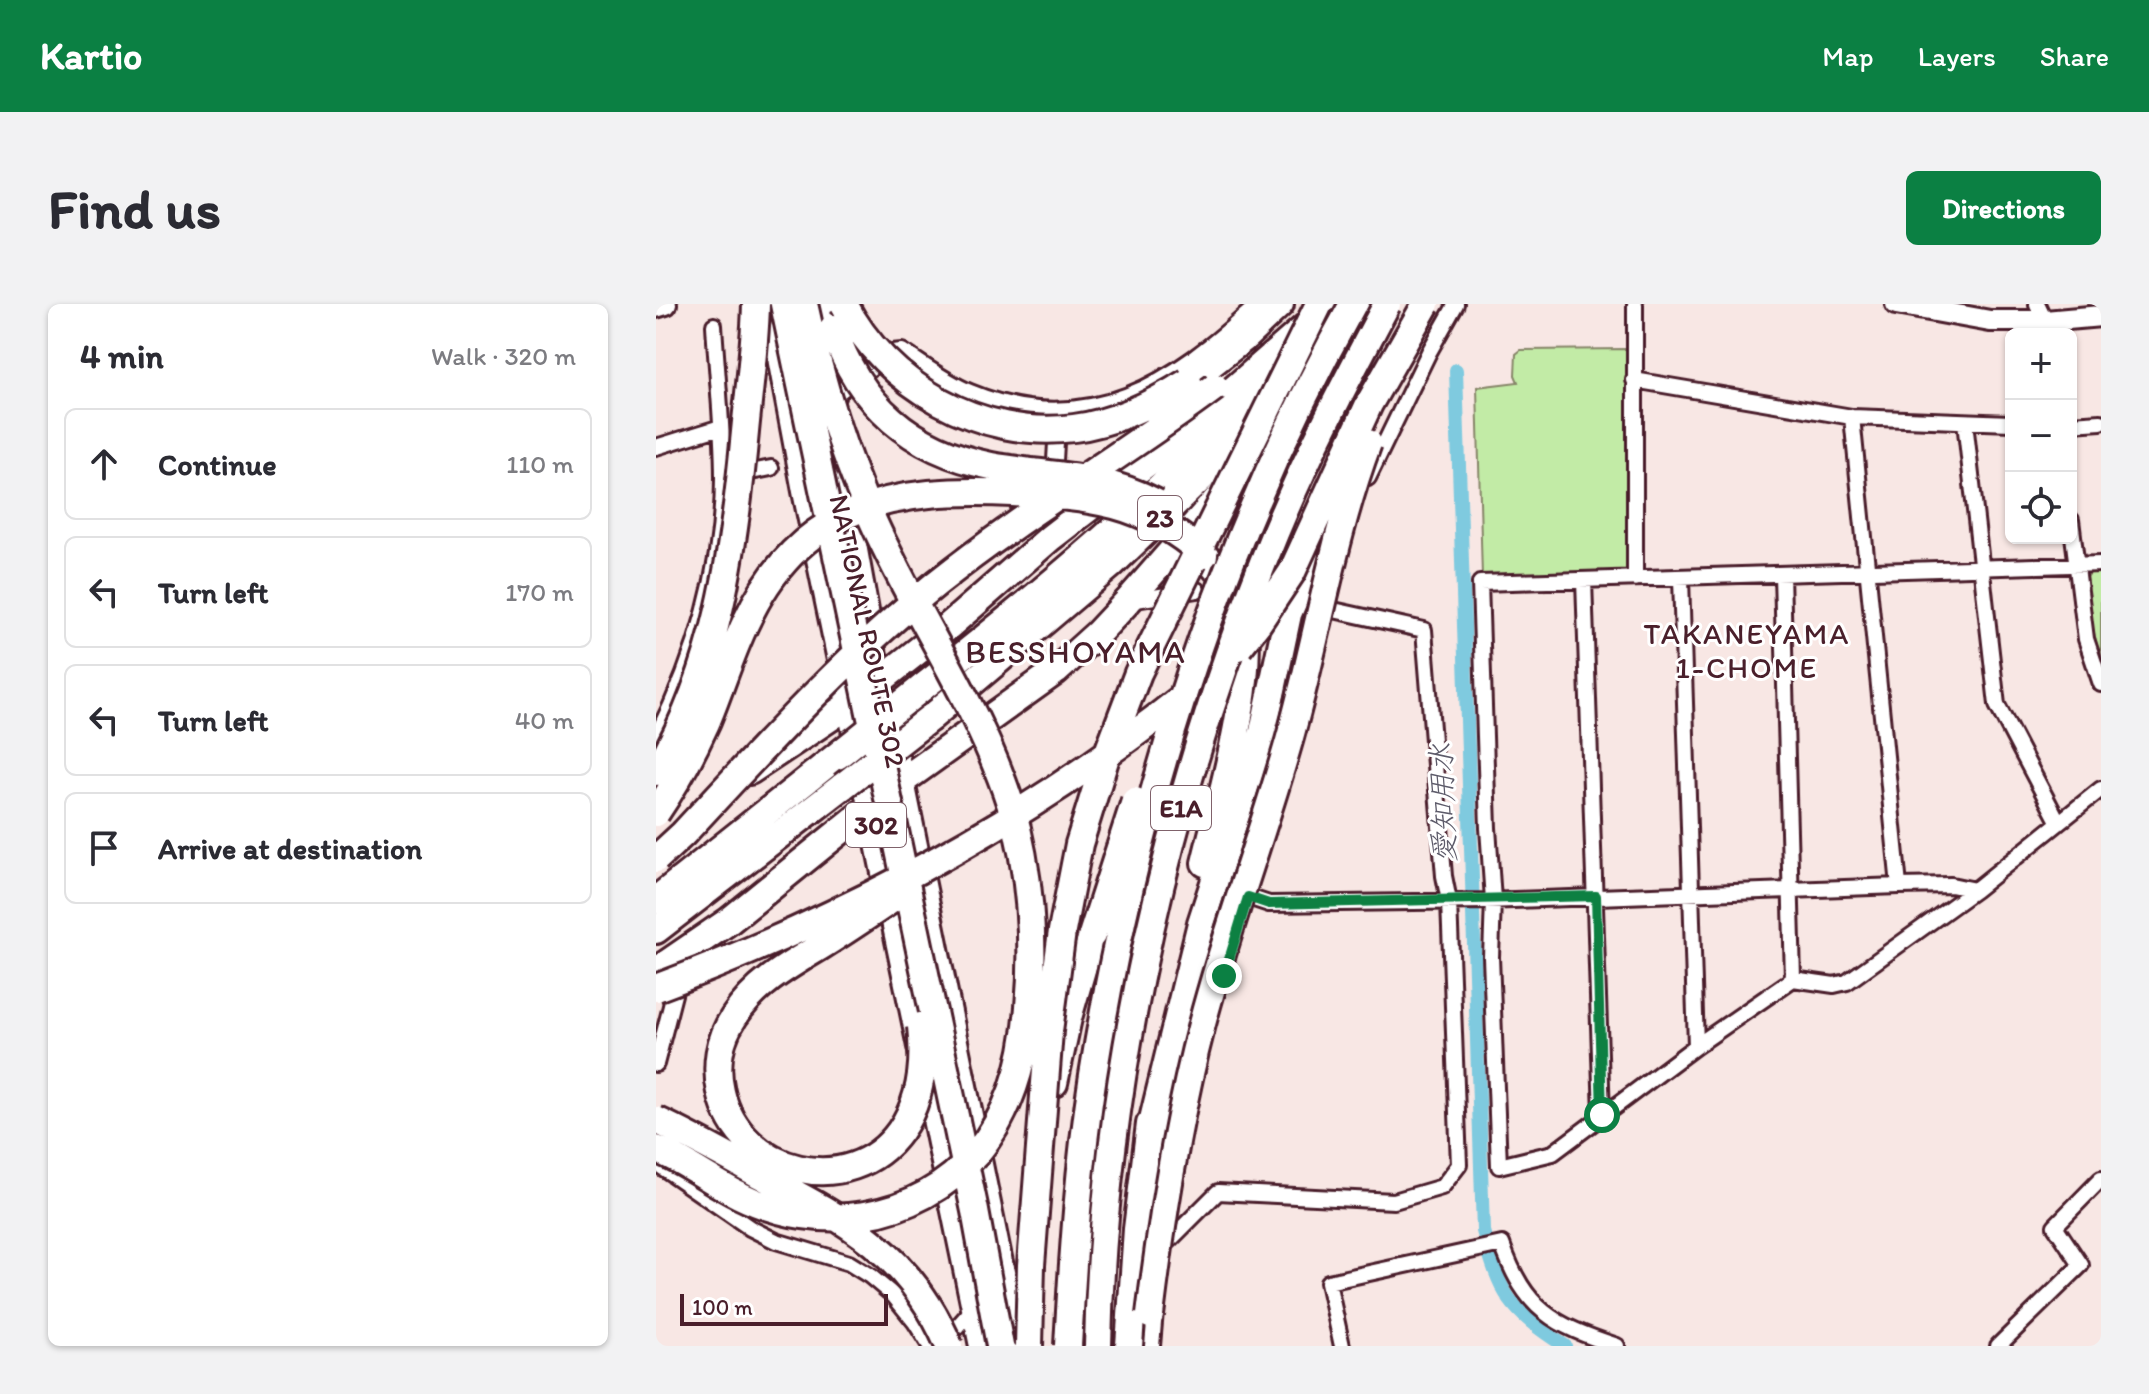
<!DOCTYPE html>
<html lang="en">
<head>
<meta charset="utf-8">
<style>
  body { margin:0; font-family:Itim,"Klee One",sans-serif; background:#f2f2f3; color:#2b2b33 }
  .controls { position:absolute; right:24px; top:24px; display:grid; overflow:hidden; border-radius:12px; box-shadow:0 2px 6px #0004 }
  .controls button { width:72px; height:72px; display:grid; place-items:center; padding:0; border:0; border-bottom:2px solid #e1e1e2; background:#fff; color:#2b2b33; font:40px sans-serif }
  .scale { position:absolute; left:24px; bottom:20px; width:208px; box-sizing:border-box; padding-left:8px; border:4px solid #4a1f2b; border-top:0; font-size:22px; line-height:28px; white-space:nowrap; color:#4a1f2b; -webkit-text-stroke:6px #fff; paint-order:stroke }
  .stop { position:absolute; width:24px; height:24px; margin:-18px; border:6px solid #0b8043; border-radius:50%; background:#fff }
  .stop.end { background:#0b8043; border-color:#fff; box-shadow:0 2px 8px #0008 }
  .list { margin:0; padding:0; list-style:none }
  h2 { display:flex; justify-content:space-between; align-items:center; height:104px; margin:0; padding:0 32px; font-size:34px }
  h2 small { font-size:26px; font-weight:400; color:#7c7c81 }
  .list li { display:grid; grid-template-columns:52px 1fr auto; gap:24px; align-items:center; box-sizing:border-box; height:112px; margin:0 16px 16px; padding:0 16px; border:2px solid #e1e1e2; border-radius:12px }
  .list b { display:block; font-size:30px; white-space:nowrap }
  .list em { font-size:26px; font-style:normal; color:#7c7c81 }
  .icon { flex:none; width:44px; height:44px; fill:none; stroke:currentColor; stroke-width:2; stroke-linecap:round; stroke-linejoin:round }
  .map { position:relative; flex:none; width:1445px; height:1042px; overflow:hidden; border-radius:12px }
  header { display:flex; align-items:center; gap:48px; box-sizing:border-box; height:112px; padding:0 40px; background:#0b8043; color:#fff }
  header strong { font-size:38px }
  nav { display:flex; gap:44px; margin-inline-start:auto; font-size:28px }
  .intro { display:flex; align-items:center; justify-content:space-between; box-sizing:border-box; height:192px; padding:0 48px }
  h1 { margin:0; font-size:56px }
  .button { padding:20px 36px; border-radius:12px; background:#0b8043; color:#fff; font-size:28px; font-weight:700 }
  main { display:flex; gap:48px; padding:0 48px }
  aside { flex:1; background:#fff; border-radius:12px; box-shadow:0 2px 6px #0004 }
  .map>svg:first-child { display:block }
</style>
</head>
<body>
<header>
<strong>Kartio</strong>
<nav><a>Map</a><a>Layers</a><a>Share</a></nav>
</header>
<div class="intro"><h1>Find us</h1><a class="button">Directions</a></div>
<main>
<aside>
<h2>4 min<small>Walk · 320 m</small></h2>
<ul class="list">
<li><svg class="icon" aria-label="ahead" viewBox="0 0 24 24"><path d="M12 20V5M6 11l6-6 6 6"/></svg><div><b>Continue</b></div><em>110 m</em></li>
<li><svg class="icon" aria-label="left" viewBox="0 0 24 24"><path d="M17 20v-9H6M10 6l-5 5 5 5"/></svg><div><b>Turn left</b></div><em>170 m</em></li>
<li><svg class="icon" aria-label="left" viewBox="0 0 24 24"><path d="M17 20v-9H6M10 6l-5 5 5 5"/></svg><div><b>Turn left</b></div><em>40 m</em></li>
<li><svg class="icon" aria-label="arrive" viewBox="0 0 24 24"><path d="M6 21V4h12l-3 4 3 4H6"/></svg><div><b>Arrive at destination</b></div></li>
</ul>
</aside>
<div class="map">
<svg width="1445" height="1042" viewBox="0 0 1445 1042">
  <rect width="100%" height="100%" fill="#f8e7e4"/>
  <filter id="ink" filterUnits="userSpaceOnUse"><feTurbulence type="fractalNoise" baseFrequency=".0125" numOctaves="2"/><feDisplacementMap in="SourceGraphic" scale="16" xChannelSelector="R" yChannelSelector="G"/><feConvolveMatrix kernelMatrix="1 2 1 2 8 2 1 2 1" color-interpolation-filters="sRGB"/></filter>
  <g filter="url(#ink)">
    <path fill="#c2eba6" stroke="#868568" stroke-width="2" d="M972 45 974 265 972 268 826 273 821 83 862 78 859 71 860 50 865 46Z
      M1438 265H1445V358L1434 312 1429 275Z"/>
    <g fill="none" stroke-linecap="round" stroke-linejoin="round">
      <path stroke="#7fcadf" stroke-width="14" d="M800 66 827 927C844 991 853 1006 909 1042"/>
      <g stroke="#4a1f2b" stroke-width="20">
        <path id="street" d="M979 0V275
          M1381 0 1389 17 1390 30
          M978 76 1196 113 1355 119
          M177 103 183 88 236 48 246 47C268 61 290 78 314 88 432 137 518 78 602 0
          M1196 113 1243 582
          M1309 118 1341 401 1403 519
          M1415 120 1445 118
          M0 143 65 123
          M80 171 115 164
          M712 174 773 48 800 0
          M398 175 401 120
          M1415 216 1430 335 1445 380
          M1445 260 824 279 832 524 837 596 835 653 843 862 897 849 1040 742 1137 675 1178 681 1191 678 1319 586 1445 485
          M1126 270 1137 675
          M1025 274 1040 742
          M928 276 946 811
          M474 297 541 286
          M0 433C40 354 67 264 67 174 67 123 61 72 58 21
          M592 593 613 600 829 597 1243 582 1295 581 1319 586
          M0 760 22 675
          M0 859 94 924 120 937 193 959 214 972 238 992 259 1018 274 1042
          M510 940 562 888 738 897 786 883 803 861 793 597 788 572 768 326 673 305
          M287 1039 318 1004
          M496 1042 499 1007
          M686 1042 672 978 846 940C869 1006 897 1021 961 1042
          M1342 1042 1425 961 1399 922 1445 875"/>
      </g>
      <g stroke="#4a1f2b" stroke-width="26">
        <path id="secondary" d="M1240 0 1334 17H1389L1445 12
          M0 3 10 0"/>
      </g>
      <g stroke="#4a1f2b" stroke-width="32">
        <path id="highway" d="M115 0 150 187 327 1042
          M171 0 177 24
          M680 42 718 0
          M532 78 587 35 624 0
          M179 141 222 379 245 478 360 1042
          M597 148 646 84
          M548 251C561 266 577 282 584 300 605 361 564 495 549 559
          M267 383C385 290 502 194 603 82
          M274 414 456 260 604 117
          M94 467 193 401 287 327 394 234 508 146 676 0
          M0 596 181 452
          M0 626 187 482
          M0 667 73 617 245 478 400 367 442 329 472 297 564 192
          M398 779 412 714 436 631
          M492 836 545 619 607 428 632 310 671 219
          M473 1042 481 925 494 820"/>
      </g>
      <use href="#street" stroke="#fff" stroke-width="14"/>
      <use href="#secondary" stroke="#fff" stroke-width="20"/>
      <use href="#highway" stroke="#fff" stroke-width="26"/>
      <g stroke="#4a1f2b" stroke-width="32" stroke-linecap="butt">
        <path id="highway-bridge" d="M128 0 319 907 344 1042
          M188 0C230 82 325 136 418 124 459 119 497 100 532 78
          M177 24C203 101 255 146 335 162 396 173 442 169 501 199
          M583 343 602 319 636 268 713 100 770 0
          M181 452 267 383
          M0 468C62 364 78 247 89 128 93 86 99 43 100 0
          M187 482 274 414
          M0 509C19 481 36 450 50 419 64 386 74 351 90 318 144 200 239 183 357 189 434 193 488 197 548 251
          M0 555 27 530C108 443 188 354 281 279 370 208 468 151 559 83
          M238 594C213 611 188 628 162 644 130 663 99 681 78 713 63 735 59 762 65 788 83 870 194 897 244 827 266 796 269 758 265 722
          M436 631 479 497
          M0 684C189 614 369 518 527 393
          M0 816C37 833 72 853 108 873 192 917 254 950 293 1042
          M0 845C29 857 55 877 83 891 164 931 259 918 320 850 355 809 369 756 373 703 379 638 374 566 355 502 323 402 260 313 217 217 186 147 164 75 148 0
          M494 1011C506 913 521 815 546 720 571 624 606 532 633 437 661 338 676 235 712 139
          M373 1042 375 961 393 727 406 627 423 540 449 456 482 369 663 0
          M412 1042C417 951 423 860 437 771 480 501 563 239 697 0
          M442 1042C447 772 516 478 619 229 652 150 691 75 731 0"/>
      </g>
      <use href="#highway-bridge" stroke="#fff" stroke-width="26"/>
    </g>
  </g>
  <g fill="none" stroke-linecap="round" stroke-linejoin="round" filter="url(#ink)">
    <path stroke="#0b8043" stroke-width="10" d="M568 672 592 593 613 600 940 592 946 811"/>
  </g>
  <g text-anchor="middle" stroke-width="6" stroke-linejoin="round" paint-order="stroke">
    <g fill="#fff" stroke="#80626b" stroke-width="2">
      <rect x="482" y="192" width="44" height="44" rx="6"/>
      <rect x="495" y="482" width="60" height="44" rx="6"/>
      <rect x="190" y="499" width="60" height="44" rx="6"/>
    </g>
    <g font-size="26" font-weight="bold" fill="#4a1f2b">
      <text x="504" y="223">23</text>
      <text x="525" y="513">E1A</text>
      <text x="220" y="530">302</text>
    </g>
    <g font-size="28" fill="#4a1f2b" stroke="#fff">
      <text transform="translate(212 327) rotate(78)" y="10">NATIONAL ROUTE 302</text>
    </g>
    <g font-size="30" letter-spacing="2" fill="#4a1f2b" stroke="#fff">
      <text x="1091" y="340">TAKANEYAMA<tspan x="1091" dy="34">1-CHOME</tspan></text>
    </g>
    <g font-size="30" font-style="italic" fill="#5d5b6a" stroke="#fff">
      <text transform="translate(787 499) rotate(-92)" y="10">愛知用水</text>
    </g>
    <g font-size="32" letter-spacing="2" fill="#4a1f2b" stroke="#fff">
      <text x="420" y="359">BESSHOYAMA</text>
    </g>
  </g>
</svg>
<div class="controls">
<button>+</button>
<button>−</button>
<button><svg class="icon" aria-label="locate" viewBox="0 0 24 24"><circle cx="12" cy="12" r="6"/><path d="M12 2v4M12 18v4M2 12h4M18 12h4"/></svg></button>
</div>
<div class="scale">100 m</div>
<div class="stop" style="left:946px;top:811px"></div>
<div class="stop end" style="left:568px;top:672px"></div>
</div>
</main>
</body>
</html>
